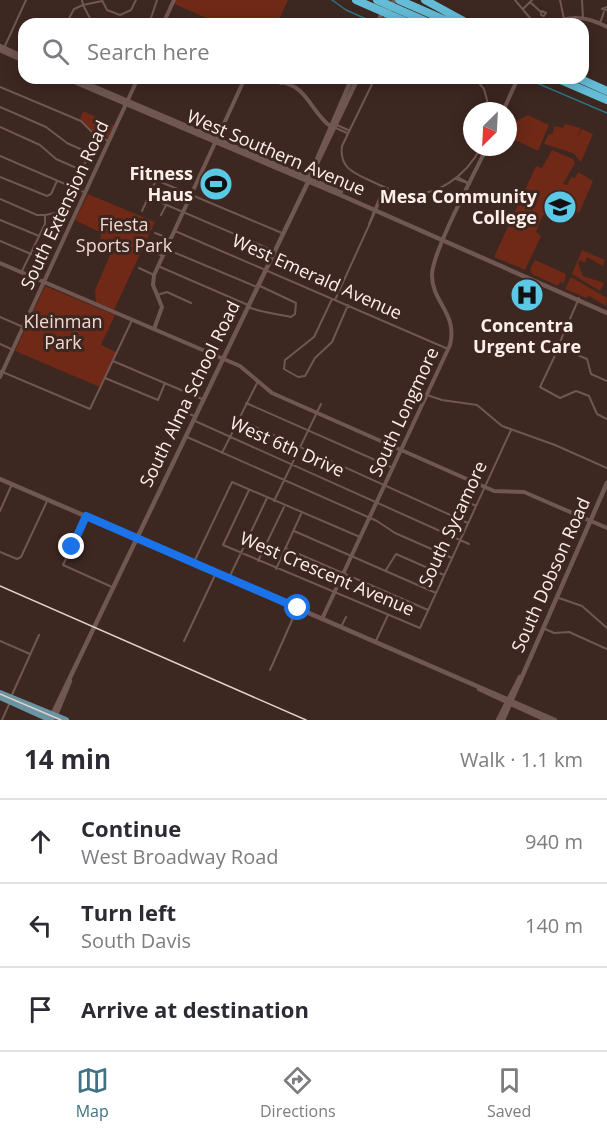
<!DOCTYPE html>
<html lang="en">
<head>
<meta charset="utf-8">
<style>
  body { margin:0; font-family:"Open Sans",sans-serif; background:#f7f7f7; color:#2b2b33 }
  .compass { position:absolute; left:463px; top:102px; width:54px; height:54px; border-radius:50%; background:#fff; box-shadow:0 3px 15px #0003; rotate:204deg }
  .stop { position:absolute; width:18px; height:18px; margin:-14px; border:4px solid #1a73e8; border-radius:50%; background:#fff }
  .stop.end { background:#1a73e8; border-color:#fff; box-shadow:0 2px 6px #0008 }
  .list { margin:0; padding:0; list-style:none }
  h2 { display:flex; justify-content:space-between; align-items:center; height:78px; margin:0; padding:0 24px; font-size:26px }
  h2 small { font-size:20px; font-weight:400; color:#7c7c81 }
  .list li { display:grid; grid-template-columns:39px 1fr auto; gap:18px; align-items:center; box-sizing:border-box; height:84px; padding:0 24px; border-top:2px solid #e1e1e2 }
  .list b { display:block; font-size:22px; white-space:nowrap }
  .list p { margin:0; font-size:20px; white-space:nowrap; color:#7c7c81 }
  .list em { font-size:20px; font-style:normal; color:#7c7c81 }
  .icon { flex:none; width:33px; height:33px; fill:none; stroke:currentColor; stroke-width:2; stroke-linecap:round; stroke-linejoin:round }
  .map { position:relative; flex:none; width:607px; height:720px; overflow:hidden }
  .search { position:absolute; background:#fff; box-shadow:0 3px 15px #0003; left:18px; right:18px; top:18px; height:66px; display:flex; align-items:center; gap:15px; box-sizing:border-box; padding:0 21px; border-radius:18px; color:#7c7c81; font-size:22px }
  .sheet { height:330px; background:#fff }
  nav { display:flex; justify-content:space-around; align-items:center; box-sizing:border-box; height:84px; border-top:2px solid #e1e1e2; background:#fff; font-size:16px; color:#7c7c81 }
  nav a { display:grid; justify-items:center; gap:3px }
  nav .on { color:#417284 }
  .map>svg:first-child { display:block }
</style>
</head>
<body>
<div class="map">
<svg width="607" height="720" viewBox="0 0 607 720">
  <rect width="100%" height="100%" fill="#3d2721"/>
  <path fill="#6f2916" d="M174 0H288L277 24H220L172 3Z
    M83 111 114 125 108 138 95 133 80 119Z
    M528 115 549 125 538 151 509 137 516 121Z
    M565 124 581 128 576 139 582 129 593 134 581 162 573 153 544 144 548 135 553 133 554 126 563 128Z
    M552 150 573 159 575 163 563 184 567 185 571 177 575 178 578 172 593 181 579 213 558 203V200L550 217 543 215 536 232 541 236 525 270 494 257 536 166 542 168Z
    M88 194 155 222 114 310 96 302 95 290 110 255 100 247 101 233 75 220Z
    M582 250 605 260 603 266 587 257 585 263 580 260 578 263 583 276 604 283 600 291 572 274Z
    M535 260 566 274 564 283 560 282 558 286 532 274 530 269Z
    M571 277 607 298 606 306 589 296 586 298 565 289Z
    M45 286 115 315 101 345 116 352 100 387 15 351Z"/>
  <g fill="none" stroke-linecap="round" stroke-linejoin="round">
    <path stroke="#2e7488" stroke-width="1.5" d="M332 0 346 10 373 22
      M525 78 607 113"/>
    <path stroke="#715751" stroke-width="2" d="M102 0 107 10 120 15 131 10 136 0
      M515 0 535 24
      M560 0 564 19
      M582 0 583 18
      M530 2 541 12
      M607 7 602 9 607 10
      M523 9 532 0
      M542 11 546 13 544 16 541 15Z
      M600 23 604 12
      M66 24 74 9 83 5 82 0
      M93 24 83 5 102 1
      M149 24 157 0
      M4 48 26 0
      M375 78 342 146C339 168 354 173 371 181 381 186 391 191 402 193 435 200 467 175 481 147
      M475 78 484 89 490 111
      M91 86 93 78
      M0 87 81 121 95 135 109 141
      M489 105 503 110
      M0 107 46 127 67 143 89 153
      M489 107 499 111
      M337 125 348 130
      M0 127 40 145 56 159 81 170
      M336 128 347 133
      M0 156 86 193
      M0 177 47 196 51 194 57 181
      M459 178 470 184
      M456 179 470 184
      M148 197 274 251
      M0 199 37 215H45
      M142 211 156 180 282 233
      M161 215 166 205
      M0 220 39 236
      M369 224 383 188
      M175 231 448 349
      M155 233 171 239
      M0 241 31 254
      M166 249 257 287
      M153 252 163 256
      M158 266 248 305
      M139 268 154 275
      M22 271 45 224V215L60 212 66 206 97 136
      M157 295 167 292 191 303
      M332 299 314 337 285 360 284 369 298 377 305 376 315 358 332 342 348 305
      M335 300 386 188
      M248 307C262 313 275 313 291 317L295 314 296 303 260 286
      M0 317 23 327
      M560 342 579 298
      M0 344 11 349
      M113 361 202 399
      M0 371 90 409 132 320
      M105 378 158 400 165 383
      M607 381 591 374 587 359 559 347 540 387 560 398 576 391 589 396 597 414 607 419
      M427 395 442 400 477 405 502 426 555 445 607 468
      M246 403 391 467
      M178 409 194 416
      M238 419 468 523
      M195 421 469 544
      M187 437 377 521 395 533 452 558
      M222 453 258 381
      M249 490 223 545 420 628 511 430
      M460 498 476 506
      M274 501 321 404
      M0 511 12 484
      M86 516 63 565 112 587
      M294 531 436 593
      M285 548 428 610
      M0 552 17 559 21 557 48 499
      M258 561 284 507
      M194 562 232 482 360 537
      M276 569 301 514
      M386 570 396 554 444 575
      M229 578 267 498
      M556 597 582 606 607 628
      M341 627 346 617
      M543 628 554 633 569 632 607 649
      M0 641 30 654
      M184 641 216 573
      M375 643 388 615
      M270 670 297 609
      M11 697 39 635
      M2 720 10 702"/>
    <path stroke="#715751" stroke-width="4" d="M163 24 174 0
      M287 24H300
      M552 24C571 14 589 17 607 27
      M271 78 281 83
      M280 82C307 85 311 112 330 126
      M503 111 518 78
      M0 263 240 366 272 393 494 491 524 492 607 528
      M154 329 162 307 153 285 154 275 245 78
      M0 377 138 78
      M322 619 450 345C458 313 432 303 432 275 432 252 475 173 487 147"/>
    <path stroke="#715751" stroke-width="4.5" d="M377 24 388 0
      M383 24 394 0
      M0 46 24 57
      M0 50 24 61
      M65 78 345 197 607 313
      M74 78 341 192
      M309 178 352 78
      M0 479 555 720
      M479 689 546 720
      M52 715 358 78
      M54 720 70 681
      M498 720 520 677
      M503 720 607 483"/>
    <path stroke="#6994a1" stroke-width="6" d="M0 693 66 720
      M0 697 51 720"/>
    <path stroke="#64bcd6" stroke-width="8" d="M356 0 411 24
      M377 0 432 24
      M399 0 454 24
      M425 0 469 24
      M556 78 607 100
      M578 78 607 91"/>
    <path stroke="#e1d1cc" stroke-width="1.5" d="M0 694 61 720"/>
    <path stroke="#e1d1cc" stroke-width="1.5" d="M0 586 306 720"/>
  </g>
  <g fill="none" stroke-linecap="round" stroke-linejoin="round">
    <path stroke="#1a73e8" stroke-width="8" d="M72 547 86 516 298 608"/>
  </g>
  <defs>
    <g id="stadium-disc" transform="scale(1.725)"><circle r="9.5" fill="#5bc8e6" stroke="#3d2721"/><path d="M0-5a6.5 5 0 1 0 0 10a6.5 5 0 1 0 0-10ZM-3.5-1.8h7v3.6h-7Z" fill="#111"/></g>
    <g id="university-disc" transform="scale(1.725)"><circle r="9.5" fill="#5bc8e6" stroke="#3d2721"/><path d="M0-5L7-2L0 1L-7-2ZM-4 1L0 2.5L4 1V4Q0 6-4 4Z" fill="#111"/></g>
    <g id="hospital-disc" transform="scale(1.725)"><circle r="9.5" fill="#5bc8e6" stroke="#3d2721"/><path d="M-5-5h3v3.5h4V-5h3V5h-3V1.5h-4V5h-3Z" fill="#111"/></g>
  </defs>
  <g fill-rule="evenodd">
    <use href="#stadium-disc" x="216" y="184"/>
    <use href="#university-disc" x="560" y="207"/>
    <use href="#hospital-disc" x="527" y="295"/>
  </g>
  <g text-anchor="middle" stroke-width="6" stroke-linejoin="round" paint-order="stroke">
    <g font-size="18" fill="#feefeb" stroke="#3d2721">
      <text transform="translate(276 153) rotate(23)" y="6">West Southern Avenue</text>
      <text transform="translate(65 205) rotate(-65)" y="6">South Extension Road</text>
      <text transform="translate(317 277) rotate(24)" y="6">West Emerald Avenue</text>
      <text transform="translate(190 394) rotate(-64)" y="6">South Alma School Road</text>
      <text transform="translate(404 412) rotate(-65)" y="6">South Longmore</text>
      <text transform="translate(287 447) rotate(24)" y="6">West 6th Drive</text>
      <text transform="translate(453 524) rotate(-65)" y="6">South Sycamore</text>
      <text transform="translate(327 574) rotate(23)" y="6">West Crescent Avenue</text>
      <text transform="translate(551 575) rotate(-66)" y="6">South Dobson Road</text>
    </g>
    <g font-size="18" font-weight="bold" fill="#feefeb" stroke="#3d2721" text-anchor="end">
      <text x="193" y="180">Fitness<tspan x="193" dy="21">Haus</tspan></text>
      <text x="537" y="203">Mesa Community<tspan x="537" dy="21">College</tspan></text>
      <text x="527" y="332" text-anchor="middle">Concentra<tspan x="527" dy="21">Urgent Care</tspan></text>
    </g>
    <g font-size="18" fill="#f3d9d1" stroke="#3d2721">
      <text x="124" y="231">Fiesta<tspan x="124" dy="21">Sports Park</tspan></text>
      <text x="63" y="328">Kleinman<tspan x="63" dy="21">Park</tspan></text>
    </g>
  </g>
</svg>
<svg class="compass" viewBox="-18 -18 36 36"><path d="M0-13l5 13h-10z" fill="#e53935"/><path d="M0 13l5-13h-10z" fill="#7c7c81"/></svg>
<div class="stop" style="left:298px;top:608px"></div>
<div class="stop end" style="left:72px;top:547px"></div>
<div class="search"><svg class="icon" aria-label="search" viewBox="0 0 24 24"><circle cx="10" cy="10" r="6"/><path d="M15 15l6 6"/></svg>Search here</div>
</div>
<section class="sheet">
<h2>14 min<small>Walk · 1.1 km</small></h2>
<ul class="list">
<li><svg class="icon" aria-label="ahead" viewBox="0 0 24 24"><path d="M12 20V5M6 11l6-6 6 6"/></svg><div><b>Continue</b><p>West Broadway Road</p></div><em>940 m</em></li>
<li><svg class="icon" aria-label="left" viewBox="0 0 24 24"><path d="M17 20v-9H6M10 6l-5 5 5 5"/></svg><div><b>Turn left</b><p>South Davis</p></div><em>140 m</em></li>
<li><svg class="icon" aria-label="arrive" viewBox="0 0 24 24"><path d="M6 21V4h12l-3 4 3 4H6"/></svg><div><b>Arrive at destination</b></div></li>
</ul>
</section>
<nav>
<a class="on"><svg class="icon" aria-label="map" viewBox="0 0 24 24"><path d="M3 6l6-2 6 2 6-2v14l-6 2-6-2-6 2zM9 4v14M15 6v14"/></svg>Map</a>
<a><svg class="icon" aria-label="directions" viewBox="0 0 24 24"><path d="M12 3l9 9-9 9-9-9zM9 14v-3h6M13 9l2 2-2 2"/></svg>Directions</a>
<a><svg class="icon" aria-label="saved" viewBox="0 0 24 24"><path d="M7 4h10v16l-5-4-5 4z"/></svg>Saved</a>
</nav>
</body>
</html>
